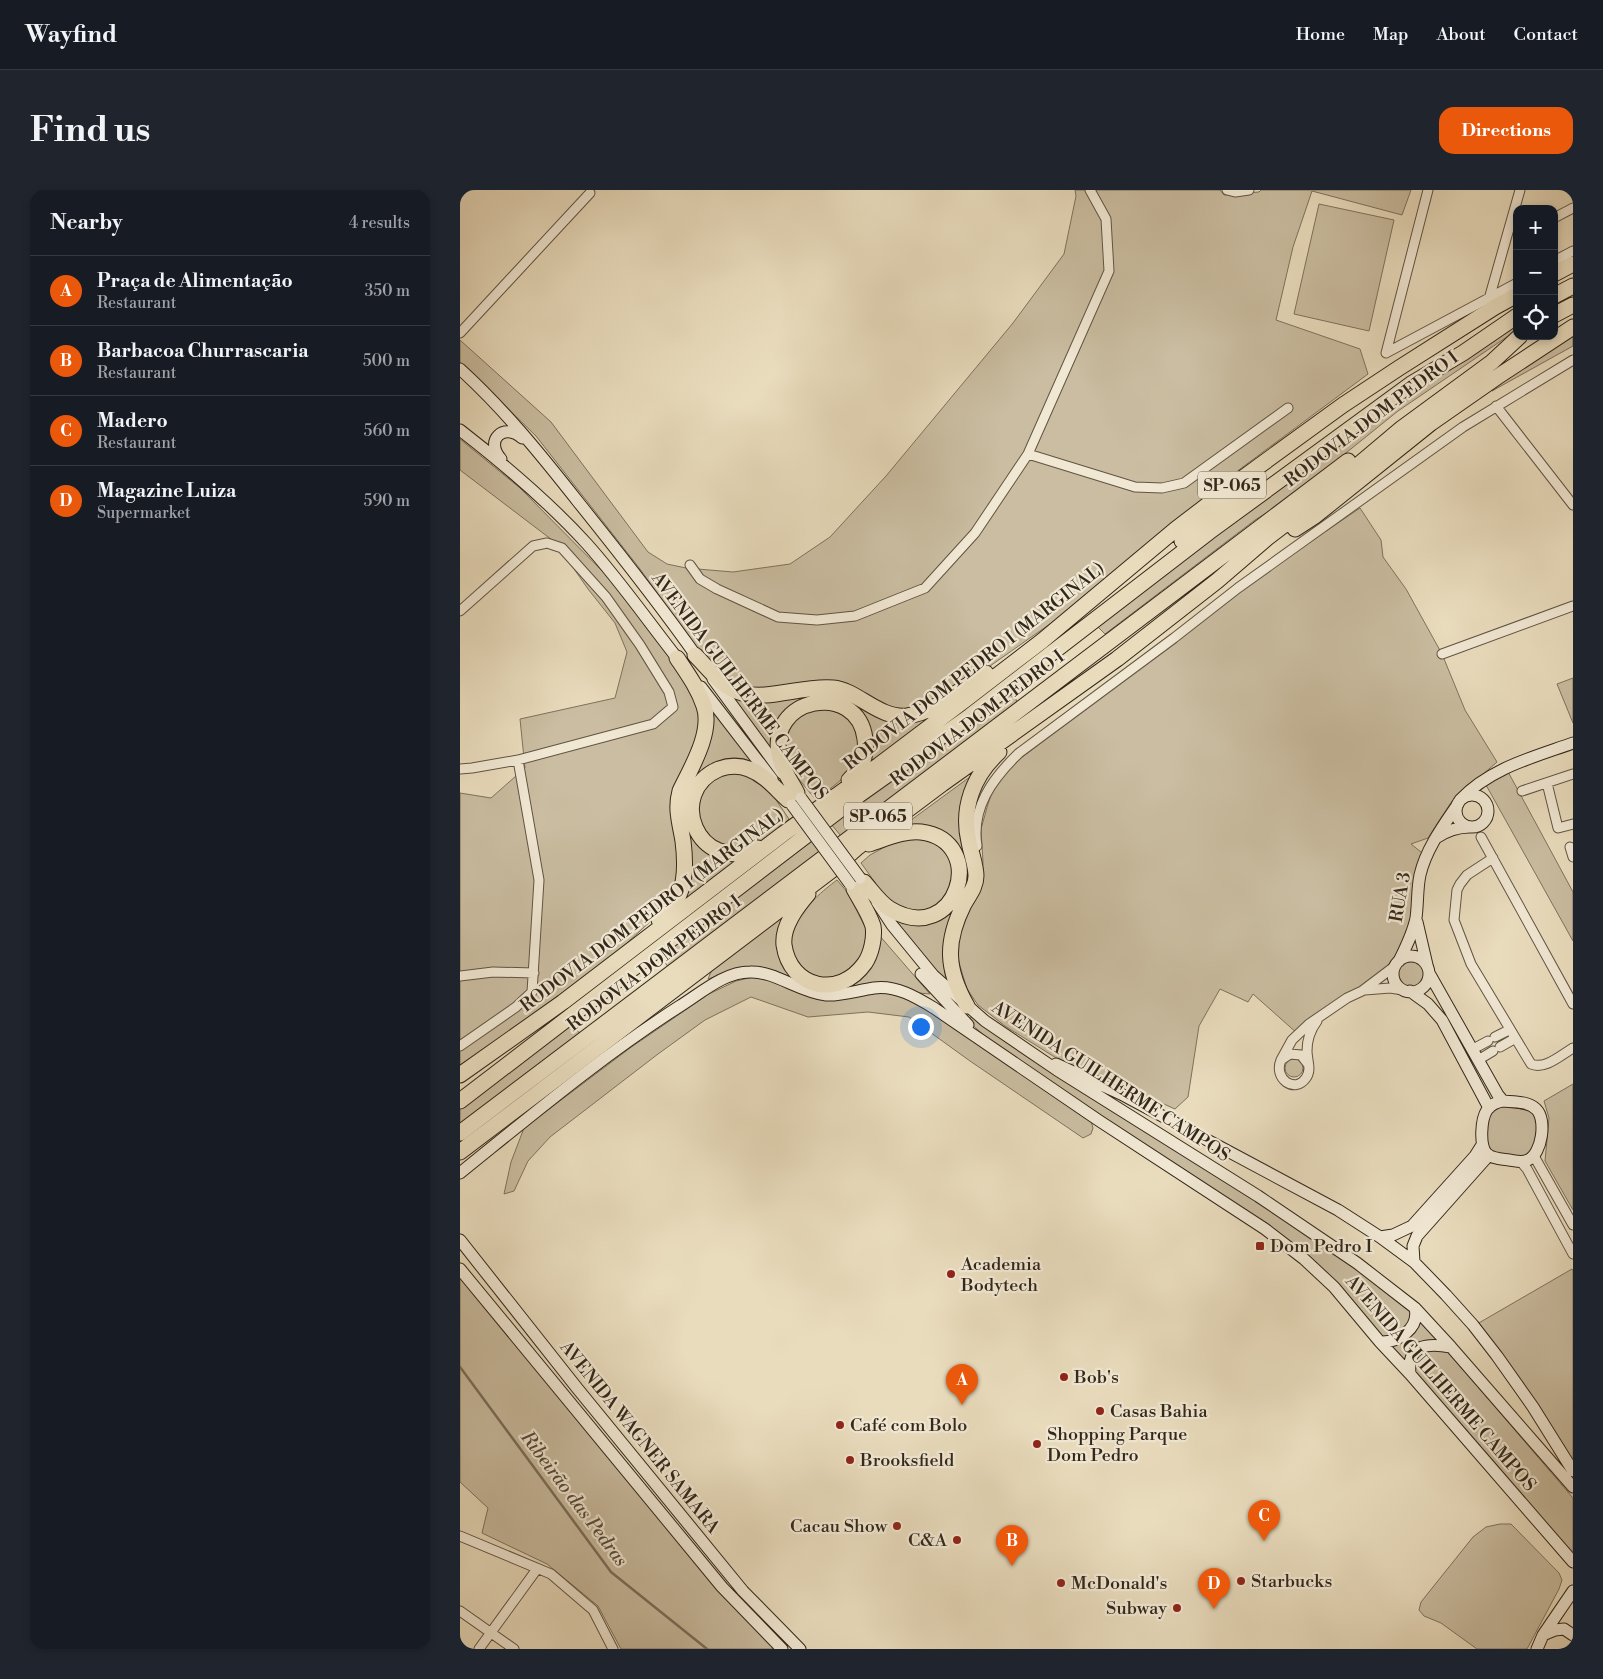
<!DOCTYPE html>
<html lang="en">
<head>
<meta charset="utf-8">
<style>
  body { margin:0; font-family:"Libre Bodoni",serif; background:#20242c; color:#f1f3f6 }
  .controls { position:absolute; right:15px; top:15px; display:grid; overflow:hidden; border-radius:10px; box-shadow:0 2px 8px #0003 }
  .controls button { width:45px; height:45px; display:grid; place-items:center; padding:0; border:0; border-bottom:1px solid #363941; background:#171b24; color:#f1f3f6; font:25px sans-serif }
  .you { position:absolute; left:460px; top:836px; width:18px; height:18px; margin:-12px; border:4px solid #fff; border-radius:50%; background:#1a73e8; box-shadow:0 0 0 8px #1a73e833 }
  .badge { display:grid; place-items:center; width:32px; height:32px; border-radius:50%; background:#ea580c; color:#fff; font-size:16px; font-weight:700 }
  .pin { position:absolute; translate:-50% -41px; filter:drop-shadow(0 1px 2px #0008) }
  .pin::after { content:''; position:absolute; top:26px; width:18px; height:15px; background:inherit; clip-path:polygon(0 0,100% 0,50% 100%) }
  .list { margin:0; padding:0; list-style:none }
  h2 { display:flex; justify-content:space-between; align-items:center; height:65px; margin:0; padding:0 20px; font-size:21px }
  h2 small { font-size:16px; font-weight:400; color:#9ea1a6 }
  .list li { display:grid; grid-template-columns:32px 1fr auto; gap:15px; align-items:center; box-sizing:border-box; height:70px; padding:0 20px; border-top:1px solid #363941 }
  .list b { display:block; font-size:19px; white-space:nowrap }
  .list p { margin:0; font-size:16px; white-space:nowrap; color:#9ea1a6 }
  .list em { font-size:16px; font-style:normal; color:#9ea1a6 }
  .icon { flex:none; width:28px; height:28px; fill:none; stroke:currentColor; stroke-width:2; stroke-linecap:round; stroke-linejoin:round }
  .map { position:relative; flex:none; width:1113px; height:1459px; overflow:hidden; border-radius:15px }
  header { display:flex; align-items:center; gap:30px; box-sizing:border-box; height:70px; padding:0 25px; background:#171b24; border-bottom:1px solid #363941 }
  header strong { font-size:24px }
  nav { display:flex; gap:28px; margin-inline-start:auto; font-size:18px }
  .intro { display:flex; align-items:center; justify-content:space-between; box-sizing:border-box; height:120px; padding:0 30px }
  h1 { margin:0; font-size:35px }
  .button { padding:12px 22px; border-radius:15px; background:#ea580c; color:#fff; font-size:18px; font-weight:700 }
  main { display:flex; gap:30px; padding:0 30px }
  aside { flex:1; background:#171b24; border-radius:15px; box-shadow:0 2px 8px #0003 }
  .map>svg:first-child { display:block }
</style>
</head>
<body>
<header>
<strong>Wayfind</strong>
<nav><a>Home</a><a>Map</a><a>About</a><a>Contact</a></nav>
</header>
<div class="intro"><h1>Find us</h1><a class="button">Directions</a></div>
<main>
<aside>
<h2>Nearby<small>4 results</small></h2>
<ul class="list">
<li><span class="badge">A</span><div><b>Praça de Alimentação</b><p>Restaurant</p></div><em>350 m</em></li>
<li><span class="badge">B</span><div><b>Barbacoa Churrascaria</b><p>Restaurant</p></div><em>500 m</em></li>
<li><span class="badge">C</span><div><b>Madero</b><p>Restaurant</p></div><em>560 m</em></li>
<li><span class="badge">D</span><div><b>Magazine Luiza</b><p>Supermarket</p></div><em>590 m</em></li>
</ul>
</aside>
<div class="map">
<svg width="1113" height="1459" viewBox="0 0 1113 1459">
  <rect width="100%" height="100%" fill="#e9dcbd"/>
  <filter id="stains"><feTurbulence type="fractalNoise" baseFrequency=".004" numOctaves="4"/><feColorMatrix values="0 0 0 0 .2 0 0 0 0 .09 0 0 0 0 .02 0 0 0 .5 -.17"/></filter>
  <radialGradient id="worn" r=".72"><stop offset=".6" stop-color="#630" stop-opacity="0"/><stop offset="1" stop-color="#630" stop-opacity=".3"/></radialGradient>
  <path fill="#cabda1" stroke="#7e725e" d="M615 0H760L764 5 799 2 801 0H951L942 25 852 1 833 57 816 130 900 159 908 184 768 288 597 429 466 521 436 524 381 500 300 505 259 490 180 379 76 246 0 172V150L91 232 188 362 207 374 226 378 273 382 330 374 370 347 426 286 553 133 604 64 616 6Z
    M859 14 934 30 909 141 834 124Z
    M1057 133V140L938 221 830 308 795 330 645 444 637 436 740 355 947 204Z
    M1113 146V156L1032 201 1061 177Z
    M0 249 60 298 164 403 195 439 245 517 228 583 219 705 142 776 0 875V603L31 608 65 578 60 529 155 508 167 462 155 433 128 399 96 353 0 280Z
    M900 318 921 350 923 367 946 399 982 464 1005 520 1037 572 992 611 968 648 951 654 966 666 956 723 939 771 838 844 793 804 788 812 760 799 739 836 728 907 715 919 652 891 601 871 545 836 518 815 507 799 497 766 496 750 522 688 523 672 521 639 528 614 535 594 561 568 781 399Z
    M1113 488V533L1097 494Z
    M369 503 390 509 405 521 424 530 447 532 470 529 406 577 404 534 347 510 312 561 273 508Z
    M547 503 556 509 557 514 381 646 371 634Z
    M360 516 379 522 395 536 400 555 386 586 356 610 337 587 326 563V540L340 523Z
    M254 524 260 527 298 575 243 585 233 646C248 665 254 667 277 671L223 713 222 621 253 533Z
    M1046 578 1113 702V751L1026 595Z
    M518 581 514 588 513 685 484 775 486 790C465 773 449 748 433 726 459 734 469 738 491 719L496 657 449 637 447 633Z
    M279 582 297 589 312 604 329 629 318 640 300 653 271 661 248 651 237 631V612L245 596 259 586Z
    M445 646C451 647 458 646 464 647 516 657 495 738 446 718 442 717 436 715 432 712 420 702 411 686 401 673L410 665Z
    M352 651 360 663 208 777 201 766Z
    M377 690 388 703 409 745 405 768 387 786 365 793C359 789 350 786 345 781 310 747 349 711 377 690Z
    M324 724 328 777 387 796 419 745 470 804 459 803 432 793H416L381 801 328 787 316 781 301 777H287L248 789 253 777Z
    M936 784a15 15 0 1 1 30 0a15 15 0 1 1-30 0Z
    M298 786 393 804 433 803 477 822 631 931 633 938 631 944 623 948 510 871 449 827 408 822 348 827 291 807 245 830 198 864 90 947 68 971 54 1001 44 1004 51 972 64 938 170 858 249 804 276 791Z
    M511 827 515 828 894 1073 953 1121 945 1141 920 1149 842 1065 534 854 509 832Z
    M112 833 120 844 0 935V918Z
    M825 878a9 9 0 1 1 18 0a9 9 0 1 1-18 0Z
    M1113 894V1020L1085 971 1089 928 1084 911Z
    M1043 915 1071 921 1078 931 1074 957 1065 967C1056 966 1043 967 1034 963 1023 958 1025 927 1033 920 1035 918 1040 917 1043 915Z
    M1112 1079 1113 1080V1271L1063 1194 1017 1134Z
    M0 1084 256 1397 314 1459H161L138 1416 87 1374 22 1343 28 1318 0 1292Z
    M959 1126 985 1153 968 1152 947 1177 925 1155Z
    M974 1159 988 1162 1113 1308V1363L955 1184 954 1172 961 1162Z
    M1040 1334H1051L1099 1383 1102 1390 1099 1399 1067 1459H1017L981 1433 964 1426 959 1420 961 1412 1013 1347 1026 1337Z"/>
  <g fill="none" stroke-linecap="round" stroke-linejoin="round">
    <path stroke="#7b6e5b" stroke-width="2.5" d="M0 1177 151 1382 247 1459"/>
    <g stroke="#605443" stroke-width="11">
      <path id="street" d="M767 0 775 2 789 0
        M1094 28 1113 18
        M1094 71 1113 61
        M1029 109 1060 0
        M0 143 130 3
        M926 163 968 0
        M926 163 1057 93
        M1036 216 1113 315
        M568 264 675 297 702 298 724 293 828 218
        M230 375 240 389 257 399 318 427 357 430 395 426 465 398 515 343 568 264 649 81 646 29 630 0
        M0 421 73 356 87 353 102 358 146 407 180 455 209 502 213 517 193 534 58 570 12 578 0 579
        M982 464 1113 416
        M1087 593 1098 638 1113 634
        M1062 601 1113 584
        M1021 647 1113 814
        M517 656C511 618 532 589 559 563L714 448 778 398 1003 237 1113 170
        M1110 657 1113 667
        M1033 668 1007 685 1000 694 997 700 994 730 1011 774 1071 874C1085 880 1101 865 1113 858
        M0 786 33 782 74 783
        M905 800 930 798 943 800
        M1035 847 1049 840
        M0 856 56 817 72 802 79 690 58 570
        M1040 857 1054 849
        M1013 859 1028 851
        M821 870 832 850 849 834 887 808 902 801 935 776
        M1018 870 1033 861
        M848 874 841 865 830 864 821 870C813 889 835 904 846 888 852 880 847 870 847 861 847 850 851 839 857 831
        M1074 966 1113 1035
        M1061 972 1067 979 1113 1064
        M0 1346 91 1384 133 1420 153 1459
        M0 1421 54 1459
        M19 1459 77 1379"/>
    </g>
    <g stroke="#32271a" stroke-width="13">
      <path id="secondary" d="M0 179C44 219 82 266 119 313 160 364 201 416 239 470
        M0 240C45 275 88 311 127 354 161 392 190 434 221 473
        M41 269C24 250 44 232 62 248
        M253 489 322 583
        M241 497 312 589
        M996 621a16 16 0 1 1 32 0a16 16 0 1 1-32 0Z
        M1000 610C1030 578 1074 567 1113 553
        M976 648C986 641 997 637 1010 637
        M417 712 432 735 473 785 525 831 597 880 798 1006 897 1073 955 1118 991 1157 1113 1297
        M957 732 967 775
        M933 784a18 18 0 1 1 36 0a18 18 0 1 1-36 0Z
        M939 771C946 757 953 743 956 728 958 714 957 699 960 685 966 659 983 636 998 614
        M969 783 1038 905 1043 911
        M461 784 508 835
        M950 801 968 814 982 830 1029 918
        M596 874 661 904 878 1020 920 1047 954 1072 986 1105 1013 1135 1037 1166 1073 1217 1113 1281
        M1043 911C1053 912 1068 911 1076 919 1087 929 1082 964 1068 970 1062 973 1056 971 1049 970 1042 969 1033 969 1027 964 1019 956 1021 929 1027 920 1031 914 1036 912 1043 911Z
        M0 983C72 925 142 866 220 816 241 803 264 782 290 782 315 781 339 802 366 805 381 806 399 800 414 798 436 795 456 807 474 818L638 930 805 1039 844 1069 874 1097 920 1152 950 1184 1113 1372
        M920 1047 933 1045 952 1036 1015 966 1022 955
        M0 1050 117 1198 283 1401 340 1459
        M954 1072 953 1056 957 1046 1029 965
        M0 1079 262 1397 322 1459
        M920 1152C937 1153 960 1139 955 1118
        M950 1184C947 1154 967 1153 991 1157
        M1083 1445 1095 1440 1104 1439 1113 1445
        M1077 1459 1083 1445 1113 1401"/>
    </g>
    <g stroke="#32271a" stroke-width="17">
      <path id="highway" d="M1094 84 1113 74
        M1094 106 1113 96
        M1094 125 1113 115
        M835 339 855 326 971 233 1037 187 1113 137
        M722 351 781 301
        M235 465C249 479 262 498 282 503 307 511 344 495 373 498 397 500 419 529 447 526 477 522 501 498 526 483
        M337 603C332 593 323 581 320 569 304 506 398 490 405 549 407 566 402 579 389 590
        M298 658C237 686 205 602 259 579 270 575 279 575 289 579 305 585 316 599 328 610
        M404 692C412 701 420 713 430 719 497 759 530 651 461 642 444 640 425 649 409 654
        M348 704C337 717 322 736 324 755 330 798 379 810 405 773 411 764 415 748 413 736 409 723 400 710 394 699
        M199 730C206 722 214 715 219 705 226 690 225 667 223 651 220 633 215 619 220 601 231 578 253 542 244 516 238 498 227 483 217 468
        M507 816C486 779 485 752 504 714 509 705 516 697 516 686 516 675 511 663 509 652 501 618 513 586 539 562
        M0 885 103 812 323 644 419 575 505 510 582 451 716 339 784 287 883 215 939 178 1035 117 1057 105
        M0 911 399 605 510 526 749 342 951 194 1003 163 1057 126
        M0 943 888 271
        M0 962 372 680 398 657 482 594 657 469 757 391 807 348 853 313 942 238 1032 172 1060 146"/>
    </g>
    <use href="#street" stroke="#f1e8d4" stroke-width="9"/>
    <use href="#secondary" stroke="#f1e8d4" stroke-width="11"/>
    <use href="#highway" stroke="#e9dcbd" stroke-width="15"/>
    <g stroke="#32271a" stroke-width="13" stroke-linecap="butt">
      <path id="secondary-bridge" d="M341 608 400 688
        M332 615 390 694"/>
    </g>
    <use href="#secondary-bridge" stroke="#f1e8d4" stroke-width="11"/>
  </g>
  <g fill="#8f2418" stroke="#f1e8d4" stroke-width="2">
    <rect x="795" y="1051" width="10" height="10" rx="2.5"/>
    <circle cx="491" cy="1084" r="5"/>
    <circle cx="604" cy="1187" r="5"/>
    <circle cx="640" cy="1221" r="5"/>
    <circle cx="380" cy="1235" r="5"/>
    <circle cx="577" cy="1254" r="5"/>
    <circle cx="390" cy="1270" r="5"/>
    <circle cx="437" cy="1336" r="5"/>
    <circle cx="497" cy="1350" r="5"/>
    <circle cx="781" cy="1391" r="5"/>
    <circle cx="601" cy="1393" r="5"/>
    <circle cx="717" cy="1418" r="5"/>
  </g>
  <g text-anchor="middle" stroke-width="4.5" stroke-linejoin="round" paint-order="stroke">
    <g fill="#f1e8d4" stroke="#6b6152" stroke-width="1">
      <rect x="738" y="281.5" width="68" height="27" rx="4"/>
      <rect x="384" y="612.5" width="68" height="27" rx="4"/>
    </g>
    <g font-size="16" font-weight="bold" fill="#32271a">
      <text x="772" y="301">SP-065</text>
      <text x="418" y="632">SP-065</text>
    </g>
    <g font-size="18" fill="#32271a" stroke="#f1e8d4">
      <text transform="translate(911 229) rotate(-37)" y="6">RODOVIA DOM PEDRO I</text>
      <text transform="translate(514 476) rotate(-38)" y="6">RODOVIA DOM PEDRO I (MARGINAL)</text>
      <text transform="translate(280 496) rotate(53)" y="6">AVENIDA GUILHERME CAMPOS</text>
      <text transform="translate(517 528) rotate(-37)" y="6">RODOVIA DOM PEDRO I</text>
      <text transform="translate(940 707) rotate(-80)" y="6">RUA 3</text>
      <text transform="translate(192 720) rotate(-37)" y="6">RODOVIA DOM PEDRO I (MARGINAL)</text>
      <text transform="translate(194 773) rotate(-37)" y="6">RODOVIA DOM PEDRO I</text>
      <text transform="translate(651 891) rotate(33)" y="6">AVENIDA GUILHERME CAMPOS</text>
      <text transform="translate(981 1193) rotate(49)" y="6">AVENIDA GUILHERME CAMPOS</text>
      <text transform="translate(180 1247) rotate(51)" y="6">AVENIDA WAGNER SAMARA</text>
    </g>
    <g font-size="18" fill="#32271a" stroke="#f1e8d4" text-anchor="start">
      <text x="810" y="1062">Dom Pedro I</text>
      <text x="501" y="1080">Academia<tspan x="501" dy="21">Bodytech</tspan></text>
      <text x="614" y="1193">Bob's</text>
      <text x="650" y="1227">Casas Bahia</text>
      <text x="390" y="1241">Café com Bolo</text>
      <text x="587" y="1250">Shopping Parque<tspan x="587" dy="21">Dom Pedro</tspan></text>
      <text x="400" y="1276">Brooksfield</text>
      <text x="427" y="1342" text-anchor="end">Cacau Show</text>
      <text x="487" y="1356" text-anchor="end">C&amp;A</text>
      <text x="791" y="1397">Starbucks</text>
      <text x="611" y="1399">McDonald's</text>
      <text x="707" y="1424" text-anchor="end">Subway</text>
    </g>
    <g font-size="19" font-style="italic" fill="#564b3a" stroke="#f1e8d4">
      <text transform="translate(115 1308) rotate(53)" y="7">Ribeirão das Pedras</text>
    </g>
  </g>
  <rect width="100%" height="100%" filter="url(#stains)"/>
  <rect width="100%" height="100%" fill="url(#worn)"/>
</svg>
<div class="controls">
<button>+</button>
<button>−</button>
<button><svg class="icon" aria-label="locate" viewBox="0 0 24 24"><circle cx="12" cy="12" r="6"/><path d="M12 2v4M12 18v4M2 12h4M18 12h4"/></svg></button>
</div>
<div class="you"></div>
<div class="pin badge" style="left:502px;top:1215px">A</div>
<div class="pin badge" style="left:552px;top:1376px">B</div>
<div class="pin badge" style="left:804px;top:1351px">C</div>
<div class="pin badge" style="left:754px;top:1419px">D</div>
</div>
</main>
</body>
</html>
